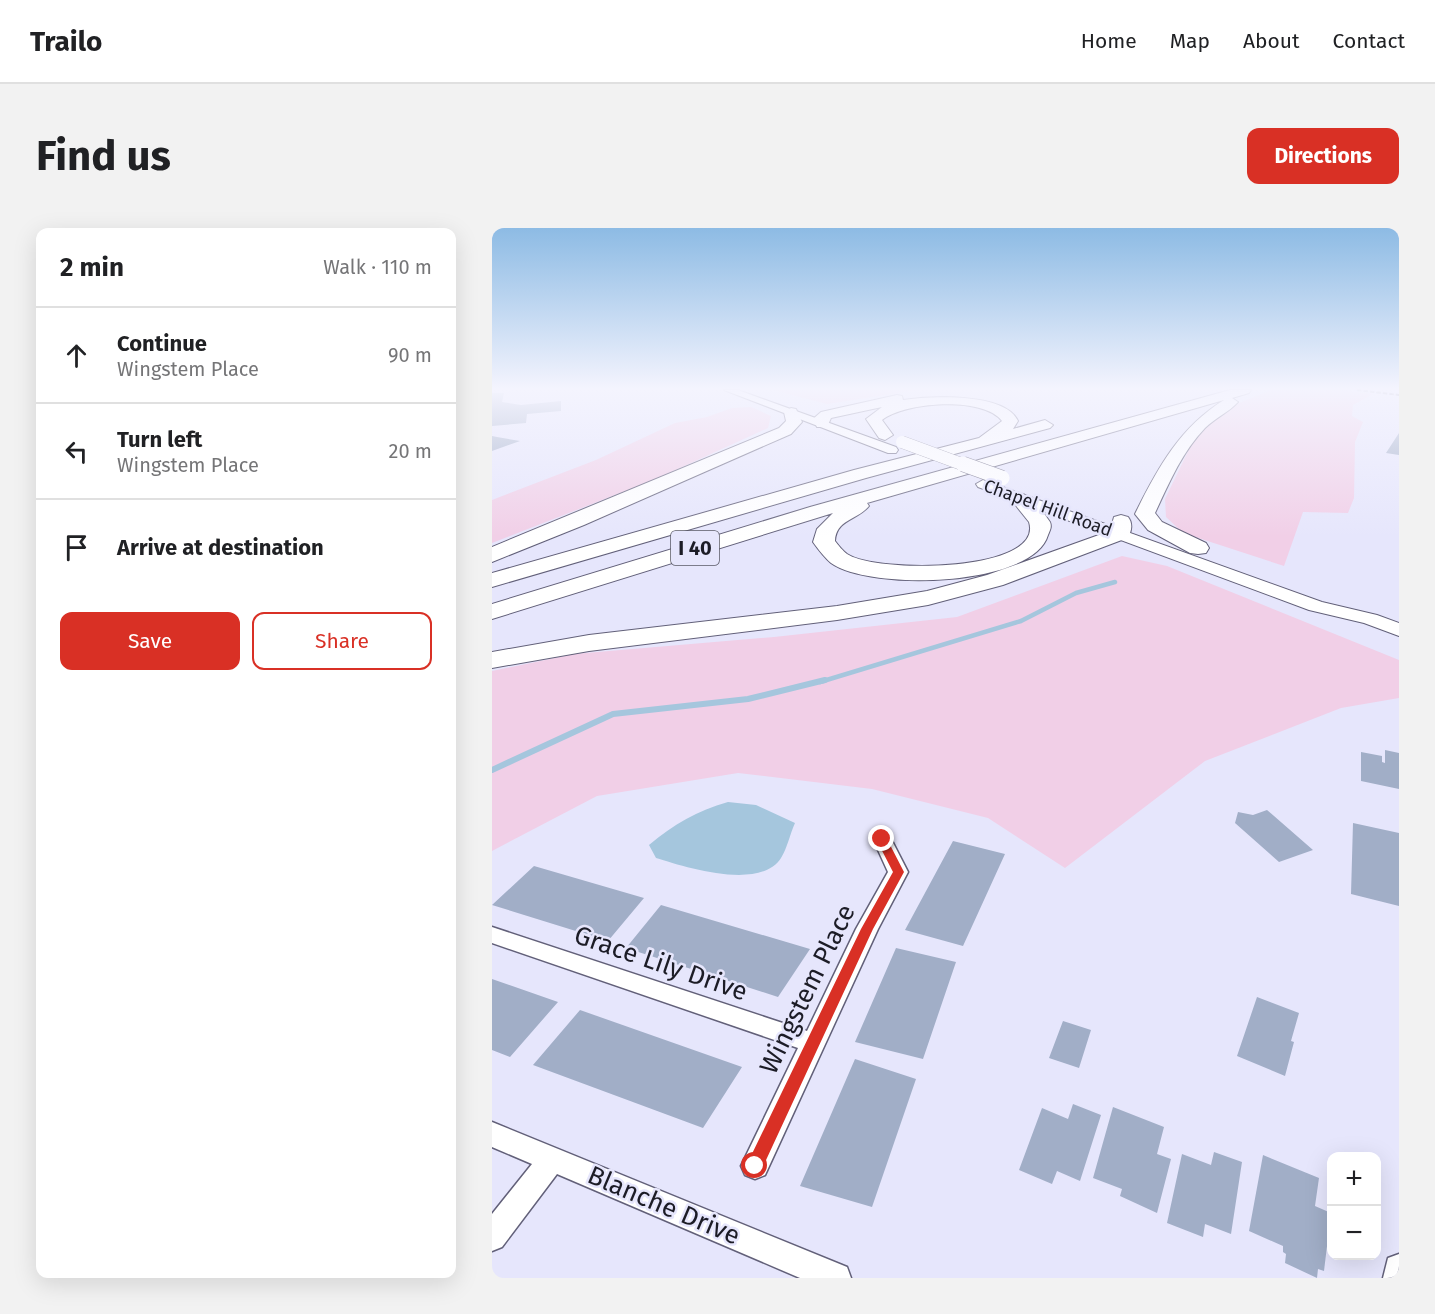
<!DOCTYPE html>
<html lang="en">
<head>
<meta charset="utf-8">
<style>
  body { margin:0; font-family:"Fira Sans",sans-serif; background:#f2f2f2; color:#202124 }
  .controls { position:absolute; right:18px; bottom:18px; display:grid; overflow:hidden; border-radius:12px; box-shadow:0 6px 24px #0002 }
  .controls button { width:54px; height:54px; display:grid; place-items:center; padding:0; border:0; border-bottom:2px solid #e0e0e0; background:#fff; color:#202124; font:30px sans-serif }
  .stop { position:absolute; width:18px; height:18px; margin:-14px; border:4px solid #d93025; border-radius:50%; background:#fff }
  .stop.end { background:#d93025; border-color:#fff; box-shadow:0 2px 6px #0008 }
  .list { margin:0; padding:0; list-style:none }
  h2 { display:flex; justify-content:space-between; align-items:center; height:78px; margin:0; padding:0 24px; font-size:26px }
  h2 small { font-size:20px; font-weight:400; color:#757577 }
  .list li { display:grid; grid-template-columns:39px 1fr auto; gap:18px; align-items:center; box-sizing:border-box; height:96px; padding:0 24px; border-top:2px solid #e0e0e0 }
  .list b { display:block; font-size:22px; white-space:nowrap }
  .list p { margin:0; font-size:20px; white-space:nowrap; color:#757577 }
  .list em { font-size:20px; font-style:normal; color:#757577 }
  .actions { display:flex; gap:12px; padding:18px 24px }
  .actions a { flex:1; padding:14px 0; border:2px solid #d93025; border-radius:12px; text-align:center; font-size:21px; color:#d93025 }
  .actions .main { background:#d93025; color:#fff }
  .icon { flex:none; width:33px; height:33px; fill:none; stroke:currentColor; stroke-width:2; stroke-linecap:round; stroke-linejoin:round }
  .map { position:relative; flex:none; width:907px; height:1050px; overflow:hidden; border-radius:12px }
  header { display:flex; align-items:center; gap:36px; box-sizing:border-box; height:84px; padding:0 30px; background:#fff; border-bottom:2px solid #e0e0e0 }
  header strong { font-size:28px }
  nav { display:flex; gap:33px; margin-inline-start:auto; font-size:21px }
  .intro { display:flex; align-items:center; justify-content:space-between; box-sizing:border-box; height:144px; padding:0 36px }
  h1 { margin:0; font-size:42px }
  .button { padding:15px 27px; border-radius:12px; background:#d93025; color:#fff; font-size:21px; font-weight:700 }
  main { display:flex; gap:36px; padding:0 36px }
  aside { flex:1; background:#fff; border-radius:12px; box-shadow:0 6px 24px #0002 }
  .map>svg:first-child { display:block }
</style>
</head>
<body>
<header>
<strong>Trailo</strong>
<nav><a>Home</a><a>Map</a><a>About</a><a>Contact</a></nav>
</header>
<div class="intro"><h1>Find us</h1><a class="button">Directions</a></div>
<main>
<aside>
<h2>2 min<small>Walk · 110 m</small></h2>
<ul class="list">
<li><svg class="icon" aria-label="ahead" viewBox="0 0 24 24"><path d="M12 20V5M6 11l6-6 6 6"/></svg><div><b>Continue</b><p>Wingstem Place</p></div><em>90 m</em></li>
<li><svg class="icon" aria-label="left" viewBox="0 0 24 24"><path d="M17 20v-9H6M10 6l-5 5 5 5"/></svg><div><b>Turn left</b><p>Wingstem Place</p></div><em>20 m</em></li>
<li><svg class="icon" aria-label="arrive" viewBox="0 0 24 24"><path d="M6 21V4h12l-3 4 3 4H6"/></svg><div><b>Arrive at destination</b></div></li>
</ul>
<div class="actions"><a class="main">Save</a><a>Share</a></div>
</aside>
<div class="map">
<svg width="907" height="1050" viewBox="0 0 907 1050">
  <rect width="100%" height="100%" fill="#e6e6fc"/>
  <path fill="#f1cfe7" d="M281 162H425L335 176Z
    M779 162H852L881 166 861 177 860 188 871 194 863 214 862 270 856 285 811 284 792 338 691 305 674 289 673 271 702 211 722 191 747 175Z
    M259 179 279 188 276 200 164 251 0 315V272L104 232 183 195 215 189 240 180Z
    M630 328 675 338 907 432V470L849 480 713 533 573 640 496 590 380 561 246 545 105 568 0 623V443L82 426 282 409 465 389Z"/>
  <path fill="#a5c6dd" d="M236 574 264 577 303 595C298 606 295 621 289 630 268 663 193 639 164 630L157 617C182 596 205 583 236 574Z"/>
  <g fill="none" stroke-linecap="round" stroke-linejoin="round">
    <path stroke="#a5c6dd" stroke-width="4.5" d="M328 454 529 393 584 365 623 354"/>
    <path stroke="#a5c6dd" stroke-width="6" d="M0 542 121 486 256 471 333 452"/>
  </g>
  <path fill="#a1aec7" d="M0 165H12L10 174 29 177 69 173V183L35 186 34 195 0 198Z
    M907 205V227L894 225Z
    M0 208 5 209 28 213 0 223Z
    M893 522 907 525V561L869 553V524L890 528V534L893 535Z
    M775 582 821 622 787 634 743 595 746 584 761 587Z
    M861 595 907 605V678L859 666Z
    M461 613 513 626 471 718 413 702Z
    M42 638 152 670 116 713 0 677Z
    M169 677 318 721 286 769 134 720Z
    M404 720 464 734 431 831 363 814Z
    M0 751 66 774 18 829 0 822Z
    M765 769 807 785 799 813 802 814 793 848 745 828Z
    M88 782 250 839 211 900 41 837Z
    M571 793 599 802 587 840 557 830Z
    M363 831 424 851 380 979 308 958Z
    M581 876 609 887 588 953 565 943 560 956 527 942 550 880 576 891Z
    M621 879 672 899 665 926 679 931 665 985 628 968 630 961 601 950Z
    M722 924 750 934 739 1006 713 996 711 1009 675 995 690 926 719 937Z
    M771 927 827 950 823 978 839 985 832 1043 826 1041 825 1050 793 1035 794 1026 791 1024V1018L757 1003Z"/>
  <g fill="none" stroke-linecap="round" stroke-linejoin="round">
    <g stroke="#626079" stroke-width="3">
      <path id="street" d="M390 605 397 607 416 644 386 701 273 947 263 951 253 947 249 938 306 820 0 715V699L315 803 364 701 396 644 381 611 383 607Z
        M0 894 355 1039 359 1050H308L65 946 10 1019 0 1023V986L40 936 0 919Z
        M907 1026V1050H891L896 1030Z"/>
    </g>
    <g stroke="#626079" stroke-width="2">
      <path id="secondary" d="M232 162H246L404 219 406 222 404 225H396Z
        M491 252 830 374 885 387 907 395V408L872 395 817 382 486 259 484 256Z"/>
    </g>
    <g stroke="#626079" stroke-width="2">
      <path id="highway" d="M738 162H759L757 165 740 170 746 174C737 184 723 190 713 200 690 224 677 255 663 285L670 294 714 315 717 320 714 325 706 326 698 325 656 302 643 286C665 241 688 199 732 172L375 275 377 278C366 292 344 291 343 313 346 317 351 323 355 326 386 346 553 344 537 294L517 269 519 265C536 261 549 281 558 294 560 299 558 302 556 307 541 359 378 363 339 335 333 330 326 321 321 314L325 301 341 285 0 391V376L318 279Z
        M405 167 410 168 411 172C438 168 513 164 526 193L521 201 553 192 561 197 558 200 374 250 0 359V345L362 242 487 210 510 193C491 168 413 174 390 192L401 207 393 212 387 210 374 191 390 179 339 190 335 199H325L321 191 329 184Z
        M299 180 304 181 310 194 299 206 92 297 0 334V319L287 200 294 193 292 184Z
        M629 287 636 289C641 295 640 304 635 310L511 357 436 377 345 392 97 423 0 440V424L97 407 345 378 435 363 495 347 618 303 622 289Z"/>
    </g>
    <use href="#street" fill="#fff" fill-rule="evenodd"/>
    <use href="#secondary" fill="#fff" fill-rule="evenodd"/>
    <use href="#highway" fill="#fff" fill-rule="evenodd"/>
    <path stroke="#3c3c48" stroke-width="2" stroke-dasharray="4.5 2" stroke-linecap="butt" d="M865 162 907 167"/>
    <g stroke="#626079" stroke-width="13" stroke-linecap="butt">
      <path id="secondary-bridge-far1" d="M410 214 475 238"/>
    </g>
    <g stroke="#626079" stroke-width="16" stroke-linecap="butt">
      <path id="secondary-bridge" d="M471 236 510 250"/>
    </g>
    <use href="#secondary-bridge-far1" stroke="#fff" stroke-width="12"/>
    <use href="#secondary-bridge" stroke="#fff" stroke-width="15"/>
  </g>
  <linearGradient id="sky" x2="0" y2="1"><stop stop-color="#8dbbe4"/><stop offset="0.52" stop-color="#f4f4fe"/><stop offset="1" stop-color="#f4f4fe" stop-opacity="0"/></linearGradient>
  <rect width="907" height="309" fill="url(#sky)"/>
  <path fill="#d93025" d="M390 608 395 611 412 644 381 701 269 943 263 946 257 943 255 938 257 932 369 701 401 644 384 611Z"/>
  <g text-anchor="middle" stroke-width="5" stroke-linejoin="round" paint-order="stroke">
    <g font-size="18" fill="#1c1c26" stroke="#e6e6fc">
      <text transform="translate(556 280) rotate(20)" y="6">Chapel Hill Road</text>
    </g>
    <rect fill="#e6e6fc" stroke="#595966" stroke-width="1.5" x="179" y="303" width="48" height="34" rx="4.5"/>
    <g font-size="20" font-weight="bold" fill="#1c1c26">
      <text x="203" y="327">I 40</text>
    </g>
    <g font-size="26" fill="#1c1c26" stroke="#e6e6fc">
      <text transform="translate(169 735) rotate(19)" y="9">Grace Lily Drive</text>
      <text transform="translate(315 761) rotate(-64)" y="9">Wingstem Place</text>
      <text transform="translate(172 977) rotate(23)" y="9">Blanche Drive</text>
    </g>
  </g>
</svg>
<div class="controls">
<button>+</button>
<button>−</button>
</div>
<div class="stop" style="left:263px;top:938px"></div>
<div class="stop end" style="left:390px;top:611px"></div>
</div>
</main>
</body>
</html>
